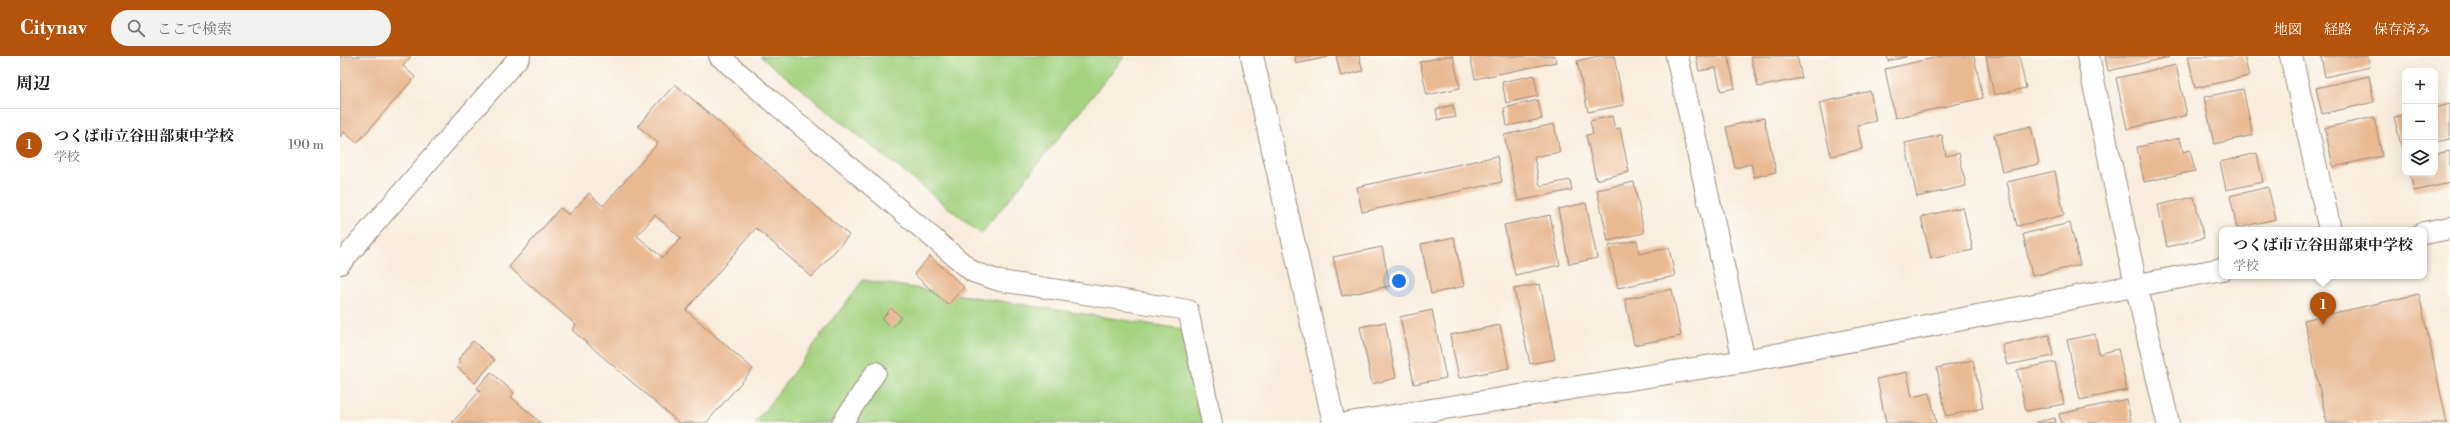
<!DOCTYPE html>
<html lang="ja">
<head>
<meta charset="utf-8">
<style>
  body { margin:0; font-family:"Libre Bodoni","Noto Serif JP",serif; background:#f2f2f2; color:#202124 }
  .controls { position:absolute; right:12px; top:12px; display:grid; overflow:hidden; border-radius:8px; box-shadow:0 4px 16px #0002 }
  .controls button { width:36px; height:36px; display:grid; place-items:center; padding:0; border:0; border-bottom:1px solid #e0e0e0; background:#fff; color:#202124; font:20px sans-serif }
  .you { position:absolute; left:1059px; top:225px; width:14px; height:14px; margin:-10px; border:3px solid #fff; border-radius:50%; background:#1a73e8; box-shadow:0 0 0 6px #1a73e833 }
  .badge { display:grid; place-items:center; width:26px; height:26px; border-radius:50%; background:#b45309; color:#fff; font-size:13px; font-weight:700 }
  .pin { position:absolute; translate:-50% -33px; filter:drop-shadow(0 1px 2px #0008) }
  .pin::after { content:''; position:absolute; top:21px; width:14px; height:12px; background:inherit; clip-path:polygon(0 0,100% 0,50% 100%) }
  .popup { position:absolute; left:1879px; top:171px; width:208px; height:52px; box-sizing:border-box; display:grid; place-content:center; border-radius:8px; background:#fff; filter:drop-shadow(0 1px 3px #0005); font-size:13px; white-space:nowrap; color:#757577 }
  .popup b { font-size:15px; color:#202124 }
  .popup::after { content:''; position:absolute; left:50%; top:100%; margin-left:-8px; border:8px solid transparent; border-top-color:#fff }
  .list { margin:0; padding:0; list-style:none }
  h2 { display:flex; justify-content:space-between; align-items:center; height:52px; margin:0; padding:0 16px; font-size:17px }
  h2 small { font-size:13px; font-weight:400; color:#757577 }
  .list li { display:grid; grid-template-columns:26px 1fr auto; gap:12px; align-items:center; box-sizing:border-box; height:72px; padding:0 16px; border-top:1px solid #e0e0e0 }
  .list b { display:block; font-size:15px; white-space:nowrap }
  .list p { margin:0; font-size:13px; white-space:nowrap; color:#757577 }
  .list em { font-size:13px; font-style:normal; color:#757577 }
  .icon { flex:none; width:22px; height:22px; fill:none; stroke:currentColor; stroke-width:2; stroke-linecap:round; stroke-linejoin:round }
  .map { position:relative; flex:none; width:2110px; height:367px; overflow:hidden }
  header { display:flex; align-items:center; gap:24px; box-sizing:border-box; height:56px; padding:0 20px; background:#b45309; color:#fff }
  header strong { font-size:19px }
  nav { display:flex; gap:22px; margin-inline-start:auto; font-size:14px }
  .search { width:280px; height:36px; background:#f2f2f2; display:flex; align-items:center; gap:10px; box-sizing:border-box; padding:0 14px; border-radius:22px; color:#757577; font-size:15px }
  main { display:flex }
  aside { flex:1; background:#fff }
  .map>svg:first-child { display:block }
</style>
</head>
<body>
<header>
<strong>Citynav</strong>
<div class="search"><svg class="icon" aria-label="search" viewBox="0 0 24 24"><circle cx="10" cy="10" r="6"/><path d="M15 15l6 6"/></svg>ここで検索</div>
<nav><a>地図</a><a>経路</a><a>保存済み</a></nav>
</header>
<main>
<aside>
<h2>周辺<small></small></h2>
<ul class="list">
<li><span class="badge">1</span><div><b>つくば市立谷田部東中学校</b><p>学校</p></div><em>190 m</em></li>
</ul>
</aside>
<div class="map">
<svg width="2110" height="367" viewBox="0 0 2110 367">
  <rect width="100%" height="100%" fill="#fdfcf7"/>
  <filter id="ink" filterUnits="userSpaceOnUse"><feTurbulence type="fractalNoise" baseFrequency=".025" numOctaves="2"/><feDisplacementMap in="SourceGraphic" scale="8" xChannelSelector="R" yChannelSelector="G"/><feConvolveMatrix kernelMatrix="1 2 1 2 8 2 1 2 1" color-interpolation-filters="sRGB"/></filter>
  <filter id="wash" filterUnits="userSpaceOnUse"><feTurbulence type="fractalNoise" baseFrequency=".012" numOctaves="4" result="noise"/><feDisplacementMap in="SourceGraphic" scale="16" xChannelSelector="R" yChannelSelector="G"/><feGaussianBlur stdDeviation="0.9" result="paint"/><feColorMatrix in="noise" values="0 0 0 0 0 0 0 0 0 0 0 0 0 0 0 0 0 1.4 0 .05"/><feComposite in="paint" operator="in"/></filter>
  <g filter="url(#wash)">
    <rect width="100%" height="100%" fill="#f8eddd"/>
    <path fill="#a4d280" stroke="#707e4f" d="M420 0H783L784 1 641 178Z
      M523 224 842 273 863 367H415Z"/>
    <g id="blocks">
      <path fill="#e9b992" fill-rule="evenodd" d="M0 0H71L63 10 75 21 17 87 4 76 0 81Z
        M955 0H988V1L956 8Z
        M996 0H1019L1023 15 1001 20Z
        M1107 0H1113L1120 32 1087 39 1080 6Z
        M1130 0H1215L1216 6 1135 23Z
        M1258 0H1274L1284 49 1248 56 1237 5Z
        M1356 0H1388L1395 32 1381 35 1376 12 1359 15Z
        M1411 0H1457L1462 22 1418 31Z
        M1547 0H1566V1L1548 5Z
        M1602 0H1634L1643 42 1555 62 1545 13Z
        M1646 0H1679L1686 32 1654 39Z
        M1765 0H1830V1L1768 15Z
        M1848 0H1904L1909 20 1855 32Z
        M1981 0H2028L2030 11 1985 21Z
        M1836 9 1847 59 1787 73 1776 22Z
        M1194 19 1198 40 1166 47 1162 26Z
        M2029 20 2034 46 1982 58 1976 32Z
        M335 28 509 179 472 221 416 172 346 254 413 313 366 367H339L232 274 236 269 169 211 220 152 229 159 249 137 263 150 318 87 298 70ZM315 159 341 182 323 202 297 180Z
        M1903 33 1913 79 1874 88 1864 41Z
        M1530 35 1536 65 1517 69 1522 93 1491 100 1479 47Z
        M1198 44 1202 63 1167 70 1164 52Z
        M2110 48V83L2095 86V52Z
        M1113 49 1116 61 1098 64 1096 53Z
        M2065 59V93H2062L2054 61Z
        M1272 60 1275 73 1280 72 1289 116 1256 124 1246 79 1253 78 1250 65Z
        M2034 61 2042 100 1993 111 1985 72Z
        M1424 62 1436 116 1414 121 1411 108 1395 112 1386 71Z
        M1214 68 1220 96 1194 101 1200 130 1230 124 1232 134 1178 145 1164 79Z
        M1691 70 1699 108 1662 116 1654 79Z
        M1602 79 1606 100 1619 97 1626 130 1577 141 1565 87Z
        M1840 82 1843 96 1850 94 1855 115 1804 126 1797 91Z
        M2110 95V127L2074 135 2070 117H2095V98Z
        M1917 97 1923 126 1886 134 1880 106Z
        M1157 100 1162 126 1022 156 1017 131Z
        M1715 115 1724 159 1677 170 1667 126Z
        M1294 126 1304 177 1268 185 1257 134Z
        M1928 131 1936 163 1897 172 1890 140Z
        M1854 141 1864 182 1827 191 1818 149Z
        M1246 147 1257 202 1229 208 1218 153Z
        M1623 151 1633 194 1591 203 1581 161Z
        M1210 159 1220 209 1175 219 1164 169Z
        M1730 167 1740 209 1692 220 1683 178Z
        M1114 181 1124 230 1091 238 1081 188Z
        M1297 184 1299 198 1329 192 1335 220 1278 232 1269 190Z
        M1042 191 1050 230 1002 240 993 201Z
        M590 200 624 231 608 249 574 218Z
        M1200 228 1215 303 1190 308 1174 233Z
        M1332 233 1341 280 1294 289 1285 243Z
        M2079 238 2107 367H1987L1964 264Z
        M551 252 561 261 552 272 542 263Z
        M1092 254 1106 322 1074 328 1060 261Z
        M1045 266 1056 322 1032 328 1020 271Z
        M1160 269 1169 312 1119 322 1110 279Z
        M1755 278 1759 298 1778 293 1787 334 1740 344 1727 284Z
        M1709 279 1713 300 1667 309 1662 289Z
        M133 285 155 304 135 327 117 311 121 306 118 304Z
        M1633 304 1643 352 1606 360 1597 312Z
        M1715 306 1724 348 1686 355 1677 314Z
        M151 316 174 337 171 341 201 367H112L140 335 137 332Z
        M1567 316 1572 341 1590 337 1596 367H1546L1537 323Z
        M1787 343 1791 367H1721L1719 358Z
        M1715 362 1716 367H1696V366Z"/>
    </g>
  </g>
  <g filter="url(#ink)">
    <use href="#blocks" fill-opacity="0" stroke="#9a8c7e" stroke-width="1"/>
    <g fill="none" stroke-linecap="round" stroke-linejoin="round">
      <g stroke="#9a8c7e" stroke-width="22">
        <path id="lane" d="M379 0 633 216 660 225 848 254 872 367
          M0 208 180 0
          M502 367 536 316"/>
      </g>
      <g stroke="#9a8c7e" stroke-width="24">
        <path id="street" d="M1337 0 1404 305
          M1951 0 1990 174"/>
      </g>
      <g stroke="#9a8c7e" stroke-width="24">
        <path id="secondary" d="M912 0 994 367
          M1748 0 1793 215 1828 367
          M2084 177 2110 172
          M1009 367 1404 305 1882 213"/>
      </g>
      <use href="#lane" stroke="#fff" stroke-width="20"/>
      <use href="#street" stroke="#fff" stroke-width="22"/>
      <use href="#secondary" stroke="#fff" stroke-width="22"/>
    </g>
  </g>
</svg>
<div class="controls">
<button>+</button>
<button>−</button>
<button><svg class="icon" aria-label="layers" viewBox="0 0 24 24"><path d="M12 4l9 5-9 5-9-5zM3 14l9 5 9-5"/></svg></button>
</div>
<div class="you"></div>
<div class="pin badge" style="left:1983px;top:269px">1</div>
<div class="popup"><b>つくば市立谷田部東中学校</b>学校</div>
</div>
</main>
</body>
</html>
